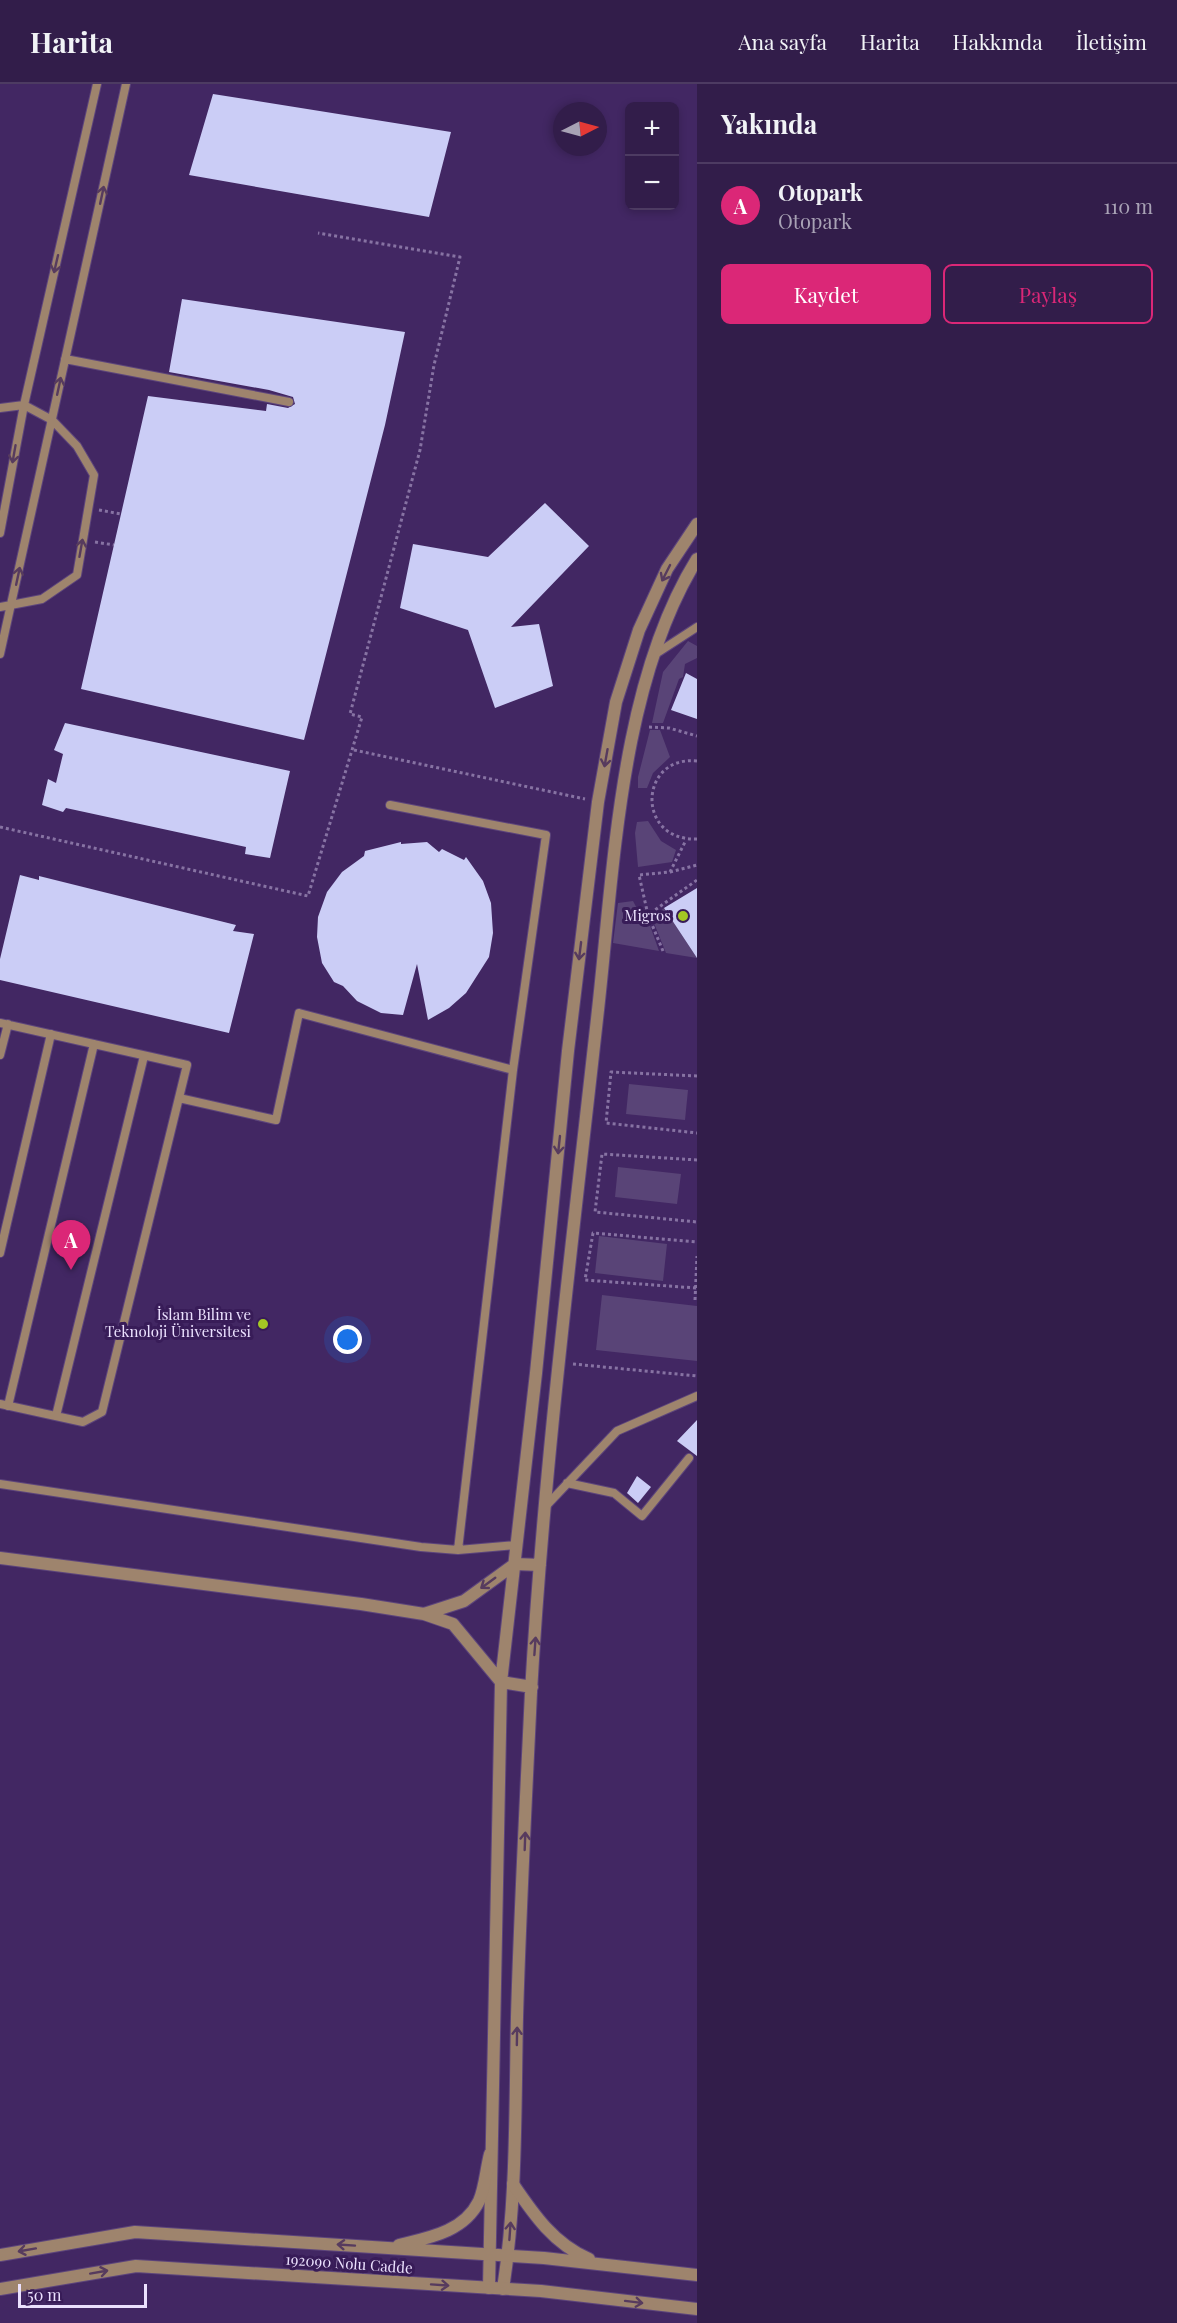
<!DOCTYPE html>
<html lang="tr">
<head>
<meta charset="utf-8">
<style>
  body { margin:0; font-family:"Playfair Display",serif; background:#3a2651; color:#f1f3f6 }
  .controls { position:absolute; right:18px; top:18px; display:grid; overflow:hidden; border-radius:9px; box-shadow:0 3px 9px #0003 }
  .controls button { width:54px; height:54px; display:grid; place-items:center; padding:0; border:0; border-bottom:2px solid #4d3b62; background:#321d4a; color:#f1f3f6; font:30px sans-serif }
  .compass { position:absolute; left:553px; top:18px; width:54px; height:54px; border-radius:50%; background:#321d4a; box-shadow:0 3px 9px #0003; rotate:84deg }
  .scale { position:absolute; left:18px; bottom:15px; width:129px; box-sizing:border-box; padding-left:6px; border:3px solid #ebe1fe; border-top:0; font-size:16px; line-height:21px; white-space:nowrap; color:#ebe1fe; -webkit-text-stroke:4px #381c58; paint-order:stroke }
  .you { position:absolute; left:348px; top:1256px; width:21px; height:21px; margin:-15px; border:4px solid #fff; border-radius:50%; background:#1a73e8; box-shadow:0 0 0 9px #1a73e833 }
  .badge { display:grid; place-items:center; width:39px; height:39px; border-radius:50%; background:#db2777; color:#fff; font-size:20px; font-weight:700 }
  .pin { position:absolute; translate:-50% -50px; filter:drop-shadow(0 2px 3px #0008) }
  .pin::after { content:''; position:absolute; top:32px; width:21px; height:18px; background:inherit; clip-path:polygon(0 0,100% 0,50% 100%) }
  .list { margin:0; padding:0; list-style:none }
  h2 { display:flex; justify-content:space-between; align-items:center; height:78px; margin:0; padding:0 24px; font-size:26px }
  h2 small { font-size:20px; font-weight:400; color:#a8a2b5 }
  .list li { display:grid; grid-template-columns:39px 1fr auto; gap:18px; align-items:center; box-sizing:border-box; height:84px; padding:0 24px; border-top:2px solid #4d3b62 }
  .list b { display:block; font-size:22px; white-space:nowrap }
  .list p { margin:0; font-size:20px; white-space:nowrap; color:#a8a2b5 }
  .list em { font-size:20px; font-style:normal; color:#a8a2b5 }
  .actions { display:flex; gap:12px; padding:18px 24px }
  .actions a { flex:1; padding:14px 0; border:2px solid #db2777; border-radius:9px; text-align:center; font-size:21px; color:#db2777 }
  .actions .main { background:#db2777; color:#fff }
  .map { position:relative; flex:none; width:697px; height:2239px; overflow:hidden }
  header { display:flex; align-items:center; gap:36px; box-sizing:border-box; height:84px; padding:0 30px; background:#321d4a; border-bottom:2px solid #4d3b62 }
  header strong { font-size:28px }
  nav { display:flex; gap:33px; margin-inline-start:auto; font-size:21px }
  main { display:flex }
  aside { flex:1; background:#321d4a }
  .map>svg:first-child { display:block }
</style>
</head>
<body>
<header>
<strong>Harita</strong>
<nav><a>Ana sayfa</a><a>Harita</a><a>Hakkında</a><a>İletişim</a></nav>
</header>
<main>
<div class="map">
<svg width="697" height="2239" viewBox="0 0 697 2239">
  <rect width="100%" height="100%" fill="#422763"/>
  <path fill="#594477" d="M688 557 697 562V574L685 580 683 593 679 595 663 639H652L663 588Z
    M650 646H660L670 673 653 689 647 704H638V693Z
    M648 737 661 757 676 766 672 778 638 783 635 749 637 738Z
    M633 817 643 836 647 833 659 867 613 859 618 819Z
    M664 824 697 874 666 869 652 834Z
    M629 1000 688 1006 685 1036 626 1030Z
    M618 1083 681 1090 677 1120 615 1113Z
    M599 1152 667 1160 663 1197 595 1189Z
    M602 1211 697 1222V1277L596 1266Z"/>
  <path fill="#cbcdf6" d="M213 10 451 48 429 133 189 91Z
    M182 215 405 248 385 341 304 656 81 605 148 312 266 327 267 320 288 324 295 320 293 313 269 306 169 288Z
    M545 419 589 462 511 543 539 540 553 602 495 624 468 546 400 524 413 460 488 473Z
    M686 589 697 595V635L671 626Z
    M65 639 290 687 270 774 245 770 246 763 66 724 63 728 42 721 48 695 56 699 63 670 54 666Z
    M401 758V760L427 758 439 768 442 765 464 776 466 773 483 797 491 819 493 849 489 873 466 909 449 924 428 936 417 880 403 931 381 929 357 917 343 902 334 898 322 879 317 853 318 833 327 808 342 788 364 772 365 767Z
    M20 791 39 796V792L236 841 233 847 254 850 229 949 0 896V875Z
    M697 804V874L664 824Z
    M697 1336V1372L677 1357Z
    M637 1392 651 1403 638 1419 627 1409Z"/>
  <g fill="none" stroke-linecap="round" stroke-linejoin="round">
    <g stroke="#5d457c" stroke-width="10">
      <path id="service" d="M65 275 289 318
        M0 324 24 321 52 336 77 362 94 391 77 491 42 515 0 523
        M0 449 24 321 97 0
        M0 570 126 0
        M654 571 697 543
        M390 721 546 751 513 986 458 1466
        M0 939 187 981 102 1328 83 1338 0 1320
        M0 971 8 940
        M179 1014 276 1036 299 929 513 986
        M0 1169 51 950
        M8 1322 94 960
        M56 1332 144 972
        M567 1399 614 1409 642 1432 689 1374
        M0 1400 421 1463 458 1466 517 1461
        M546 1422 617 1347 697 1312"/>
    </g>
    <g stroke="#5d457c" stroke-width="14">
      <path id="minor" d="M0 1474 361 1520 424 1530 453 1540 501 1598 532 1603
        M424 1530 464 1517 515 1480 540 1481
        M489 2204 501 1598 536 1289 568 967 598 718 616 618 639 546 667 485 697 440
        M503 2205C517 2115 515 2023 517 1933 520 1825 526 1716 531 1608 544 1380 573 1153 598 926 614 783 620 599 697 475"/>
    </g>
    <g stroke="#5d457c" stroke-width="14">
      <path id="tertiary" d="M513 2100C534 2131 554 2160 589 2175
        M399 2161C428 2154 464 2148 479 2117 485 2104 486 2085 490 2070
        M0 2171 135 2148 544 2174 697 2191
        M0 2205 136 2182 541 2207 697 2225"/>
    </g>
    <path stroke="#8773a3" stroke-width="3" stroke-dasharray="3 3" stroke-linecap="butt" d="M99 426 121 430
      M95 458 114 461
      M649 643 669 644 697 652
      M354 666 585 715
      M697 677C639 671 635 757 697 755
      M0 743 308 812 362 633 350 630 420 366 434 281 460 173 318 149
      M670 788 697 781
      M648 831 639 791 670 788 686 756
      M663 867 648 831 697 796
      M697 992 611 988 606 1039 697 1049
      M697 1076 602 1070 595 1128 697 1138
      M696 1204 585 1196 593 1149 697 1158
      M695 1216 697 1172
      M573 1280 697 1292"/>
    <use href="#service" stroke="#9e846d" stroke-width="8"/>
    <use href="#minor" stroke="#9e846d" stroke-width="12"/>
    <use href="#tertiary" stroke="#9e846d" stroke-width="12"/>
  </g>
  <defs><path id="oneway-shaft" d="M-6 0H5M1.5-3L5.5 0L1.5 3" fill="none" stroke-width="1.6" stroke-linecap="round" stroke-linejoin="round" transform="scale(1.5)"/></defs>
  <g stroke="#573b5e">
    <use href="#oneway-shaft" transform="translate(102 111) rotate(-78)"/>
    <use href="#oneway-shaft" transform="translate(56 180) rotate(103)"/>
    <use href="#oneway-shaft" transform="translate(59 302) rotate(-78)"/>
    <use href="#oneway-shaft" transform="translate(14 370) rotate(100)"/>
    <use href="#oneway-shaft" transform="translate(81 464) rotate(-80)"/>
    <use href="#oneway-shaft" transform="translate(666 489) rotate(117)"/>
    <use href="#oneway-shaft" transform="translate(18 492) rotate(-78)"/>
    <use href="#oneway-shaft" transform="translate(606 674) rotate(100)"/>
    <use href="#oneway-shaft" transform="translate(580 867) rotate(97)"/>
    <use href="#oneway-shaft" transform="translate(559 1061) rotate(96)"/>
    <use href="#oneway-shaft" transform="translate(488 1499) rotate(144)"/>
    <use href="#oneway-shaft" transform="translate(535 1562) rotate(-86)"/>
    <use href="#oneway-shaft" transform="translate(525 1757) rotate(-88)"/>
    <use href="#oneway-shaft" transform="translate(517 1952) rotate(-89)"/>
    <use href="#oneway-shaft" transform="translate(510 2147) rotate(-86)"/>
    <use href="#oneway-shaft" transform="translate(346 2161) rotate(-176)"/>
    <use href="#oneway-shaft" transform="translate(27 2166) rotate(170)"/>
    <use href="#oneway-shaft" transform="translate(99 2188) rotate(-10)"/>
    <use href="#oneway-shaft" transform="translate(440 2201) rotate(4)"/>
    <use href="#oneway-shaft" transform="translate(634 2218) rotate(7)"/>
  </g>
  <g fill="#a4c824" stroke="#381c58" stroke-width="2">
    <circle cx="683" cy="832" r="6"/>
    <circle cx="263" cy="1240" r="6"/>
  </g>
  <g text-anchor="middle" stroke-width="6" stroke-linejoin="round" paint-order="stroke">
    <g font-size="15" fill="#ebe1fe" stroke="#381c58" text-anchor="end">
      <text x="671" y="837">Migros</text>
      <text x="251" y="1236">İslam Bilim ve<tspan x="251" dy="17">Teknoloji Üniversitesi</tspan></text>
    </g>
    <g font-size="15" fill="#ebe1fe" stroke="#381c58">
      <text transform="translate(349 2180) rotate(4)" y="5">192090 Nolu Cadde</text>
    </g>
  </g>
</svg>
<div class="controls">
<button>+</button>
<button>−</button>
</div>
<svg class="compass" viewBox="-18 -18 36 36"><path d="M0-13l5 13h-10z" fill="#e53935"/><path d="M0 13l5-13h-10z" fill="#a8a2b5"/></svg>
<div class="scale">50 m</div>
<div class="you"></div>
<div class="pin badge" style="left:71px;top:1186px">A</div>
</div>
<aside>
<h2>Yakında<small></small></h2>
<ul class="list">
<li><span class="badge">A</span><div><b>Otopark</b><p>Otopark</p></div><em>110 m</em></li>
</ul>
<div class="actions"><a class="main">Kaydet</a><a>Paylaş</a></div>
</aside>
</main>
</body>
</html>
